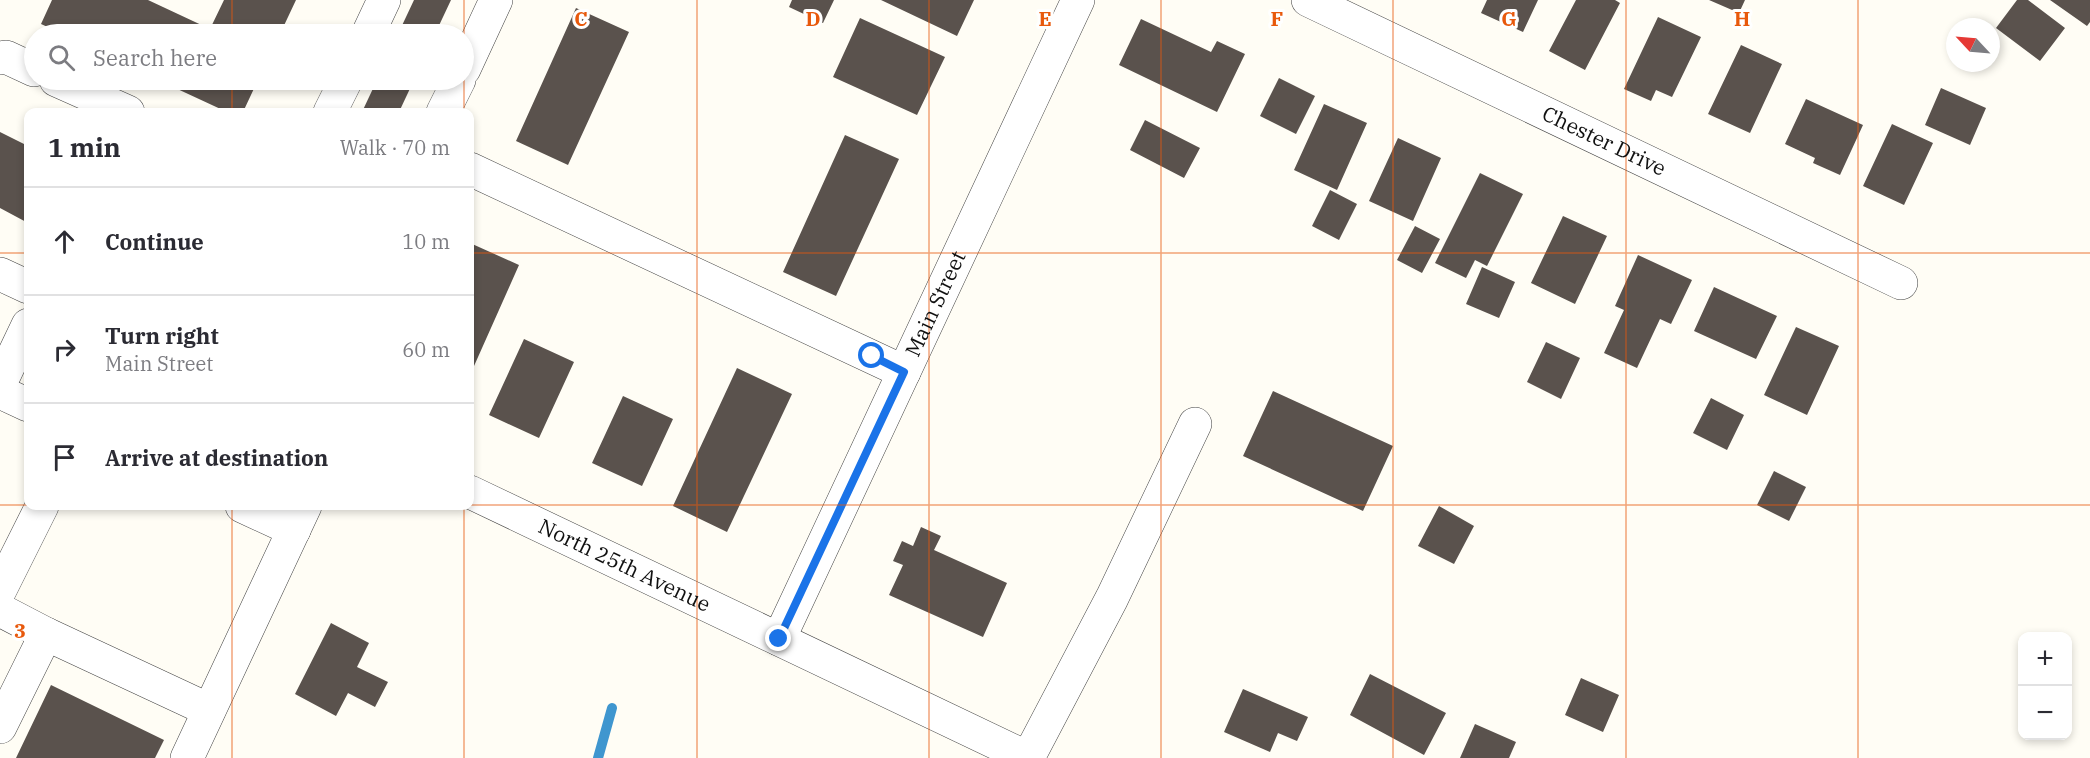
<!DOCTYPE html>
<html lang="en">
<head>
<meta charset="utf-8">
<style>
  body { margin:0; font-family:"IBM Plex Serif",serif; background:#f7f7f7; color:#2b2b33 }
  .controls { position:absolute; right:18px; bottom:18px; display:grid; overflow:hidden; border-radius:12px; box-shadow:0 3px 9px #0003 }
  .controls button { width:54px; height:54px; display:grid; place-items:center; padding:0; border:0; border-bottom:2px solid #e1e1e2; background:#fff; color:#2b2b33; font:30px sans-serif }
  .compass { position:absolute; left:1946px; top:18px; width:54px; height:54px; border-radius:50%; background:#fff; box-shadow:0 3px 9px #0003; rotate:296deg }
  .stop { position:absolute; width:18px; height:18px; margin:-14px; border:4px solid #1a73e8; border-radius:50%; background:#fff }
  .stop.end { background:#1a73e8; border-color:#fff; box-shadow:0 2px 6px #0008 }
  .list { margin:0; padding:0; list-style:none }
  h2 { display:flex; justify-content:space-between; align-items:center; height:78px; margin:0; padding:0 24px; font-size:26px }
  h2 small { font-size:20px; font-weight:400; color:#7c7c81 }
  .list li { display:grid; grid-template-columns:39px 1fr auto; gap:18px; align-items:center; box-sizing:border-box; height:108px; padding:0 24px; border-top:2px solid #e1e1e2 }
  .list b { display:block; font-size:22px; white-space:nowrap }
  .list p { margin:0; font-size:20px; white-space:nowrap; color:#7c7c81 }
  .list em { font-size:20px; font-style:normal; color:#7c7c81 }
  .icon { flex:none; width:33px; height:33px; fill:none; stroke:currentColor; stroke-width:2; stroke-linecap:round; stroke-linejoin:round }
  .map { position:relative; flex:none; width:2090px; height:758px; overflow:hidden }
  .search { position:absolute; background:#fff; box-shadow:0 3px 9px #0003; left:24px; top:24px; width:450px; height:66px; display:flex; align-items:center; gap:15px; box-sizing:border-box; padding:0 21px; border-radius:33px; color:#7c7c81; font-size:22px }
  .panel { position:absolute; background:#fff; box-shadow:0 3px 9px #0003; left:24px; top:108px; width:450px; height:402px; border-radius:12px }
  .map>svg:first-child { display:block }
</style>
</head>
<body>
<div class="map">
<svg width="2090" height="758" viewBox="0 0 2090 758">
  <rect width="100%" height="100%" fill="#fffdf5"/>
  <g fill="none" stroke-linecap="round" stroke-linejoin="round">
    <path stroke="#3f96cf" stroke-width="10" d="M598 758 612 708"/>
  </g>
  <path fill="#5a524d" d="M52 0H148L210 29 224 0H296L280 34H63L41 24Z
    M414 0H451L435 34H398Z
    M792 0H834L823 23 789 7Z
    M881 0H974L957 36Z
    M1487 0H1538L1523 32 1481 13Z
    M1576 0H1615L1620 3 1585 70 1549 51Z
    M1709 0H1745L1739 13Z
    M2017 0H2028L2065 28 2040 61 1996 28Z
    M2050 0H2090V22L2087 26Z
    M576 8 629 32 568 165 516 141Z
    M1658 17 1701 37 1672 97 1656 90 1651 101 1624 89Z
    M860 18 945 57 917 115 833 77Z
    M1141 19 1211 52 1217 41 1245 54 1217 112 1119 65Z
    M1741 45 1782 64 1750 133 1708 114Z
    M1279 78 1315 96 1296 134 1260 116Z
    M158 80H258L243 112H227Z
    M377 80H414L399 112H362Z
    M1941 88 1986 108 1970 145 1925 125Z
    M1806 99 1863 125 1840 175 1813 163 1815 158 1785 144Z
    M1324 104 1367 123 1337 190 1294 170Z
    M1145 120 1200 148 1184 178 1130 150Z
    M1892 124 1933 143 1904 205 1863 186Z
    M0 132 28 146V223L0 208Z
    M845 135 899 159 836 296 783 272Z
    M1398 138 1441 158 1413 221 1369 201Z
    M1480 173 1523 194 1487 266 1475 260 1466 278 1435 263Z
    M1330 190 1357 204 1339 240 1312 226Z
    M1563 216 1607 236 1575 304 1531 283Z
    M1415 226 1440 239 1422 273 1397 260Z
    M470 243 519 265 470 375Z
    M1638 255 1692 280 1671 324 1660 319 1637 368 1604 353 1624 310 1615 306Z
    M1482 267 1515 282 1499 318 1466 304Z
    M1714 287 1777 316 1756 359 1694 331Z
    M1796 327 1839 346 1807 415 1764 395Z
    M524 339 574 362 539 438 489 415Z
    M1546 342 1580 358 1561 399 1527 382Z
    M737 368 792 394 727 532 673 506Z
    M1273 391 1393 446 1363 511 1243 456Z
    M623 396 673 419 642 486 592 463Z
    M1711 398 1744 415 1727 450 1693 433Z
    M1774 471 1806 487 1789 521 1757 505Z
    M1439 506 1474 526 1454 564 1418 546Z
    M921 527 941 536 934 550 1007 583 983 637 889 595 903 565 893 561 902 541 913 546Z
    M331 623 369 643 357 667 388 682 375 707 348 693 336 716 295 694Z
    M1370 674 1446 713 1424 755 1350 715Z
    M1581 678 1619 695 1603 732 1565 715Z
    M51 685 164 740 155 758H16Z
    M1243 689 1308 717 1297 741 1278 733 1270 752 1224 732Z
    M1475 724 1516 742 1509 758H1460Z"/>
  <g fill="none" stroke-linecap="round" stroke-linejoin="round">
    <g stroke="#444" stroke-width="34">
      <g id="minor">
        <path id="s1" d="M1308 0 1901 283"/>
        <path d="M368 34 384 0"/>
        <path d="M0 58 6 57 34 70"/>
        <path d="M464 69 496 0"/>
        <path d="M56 80 128 112"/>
        <path d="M330 112 346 80"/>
        <path d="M443 112 459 80"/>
        <path d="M470 169 904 372"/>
        <path d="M0 274 28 287"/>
        <path d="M0 384 28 325"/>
        <path d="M0 392 28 405"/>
        <path id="s2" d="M470 492 1028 758"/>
        <path d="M242 506 294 530"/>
        <path d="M0 590 42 506"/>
        <path d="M0 610 46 634 0 727"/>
        <path d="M46 634 209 710"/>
        <path id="s3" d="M779 639 1078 0"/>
        <path d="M187 758 305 506"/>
        <path d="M1028 758 1112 598 1195 424"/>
      </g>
    </g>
    <use href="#minor" stroke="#fff" stroke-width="33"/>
  </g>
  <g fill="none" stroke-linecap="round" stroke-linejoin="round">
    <path stroke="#1a73e8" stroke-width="8" d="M779 639 904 372 872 356"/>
  </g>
  <path fill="none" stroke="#e8590c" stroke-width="1.5" stroke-opacity="0.55" d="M232 0V34M464 0V112M697 0V758M929 0V758M1161 0V758M1393 0V758M1626 0V758M1858 0V758M232 80V112M0 253H28M470 253H2090M0 505H28M470 505H2090M232 506V758M464 506V758"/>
  <g text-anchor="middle" stroke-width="6" stroke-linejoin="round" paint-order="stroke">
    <g font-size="21" fill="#111" stroke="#fff">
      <text dy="7" stroke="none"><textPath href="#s1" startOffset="328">Chester Drive</textPath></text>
      <text dy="7" stroke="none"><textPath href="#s3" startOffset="370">Main Street</textPath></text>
      <text dy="7" stroke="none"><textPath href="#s2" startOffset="171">North 25th Avenue</textPath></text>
    </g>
  </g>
  <g font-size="20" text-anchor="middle" font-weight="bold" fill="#e8590c" stroke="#fff" stroke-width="6" stroke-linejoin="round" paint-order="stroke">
    <text x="581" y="26">C</text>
    <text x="813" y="26">D</text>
    <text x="1045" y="26">E</text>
    <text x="1277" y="26">F</text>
    <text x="1509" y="26">G</text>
    <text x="1742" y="26">H</text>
    <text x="20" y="638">3</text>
  </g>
</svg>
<div class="controls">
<button>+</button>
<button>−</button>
</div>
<svg class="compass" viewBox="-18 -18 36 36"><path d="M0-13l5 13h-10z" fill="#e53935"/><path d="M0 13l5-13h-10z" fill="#7c7c81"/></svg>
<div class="stop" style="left:872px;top:356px"></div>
<div class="stop end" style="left:779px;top:639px"></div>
<div class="search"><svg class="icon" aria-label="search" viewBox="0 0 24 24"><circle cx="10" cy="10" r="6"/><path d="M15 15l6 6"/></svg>Search here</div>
<section class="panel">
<h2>1 min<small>Walk · 70 m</small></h2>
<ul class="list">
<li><svg class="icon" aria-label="ahead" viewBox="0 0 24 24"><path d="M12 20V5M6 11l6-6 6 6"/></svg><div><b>Continue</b></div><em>10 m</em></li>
<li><svg class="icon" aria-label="right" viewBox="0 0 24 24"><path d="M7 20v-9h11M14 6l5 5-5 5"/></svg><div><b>Turn right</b><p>Main Street</p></div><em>60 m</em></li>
<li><svg class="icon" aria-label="arrive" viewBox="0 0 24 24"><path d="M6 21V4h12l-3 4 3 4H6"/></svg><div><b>Arrive at destination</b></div></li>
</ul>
</section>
</div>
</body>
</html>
